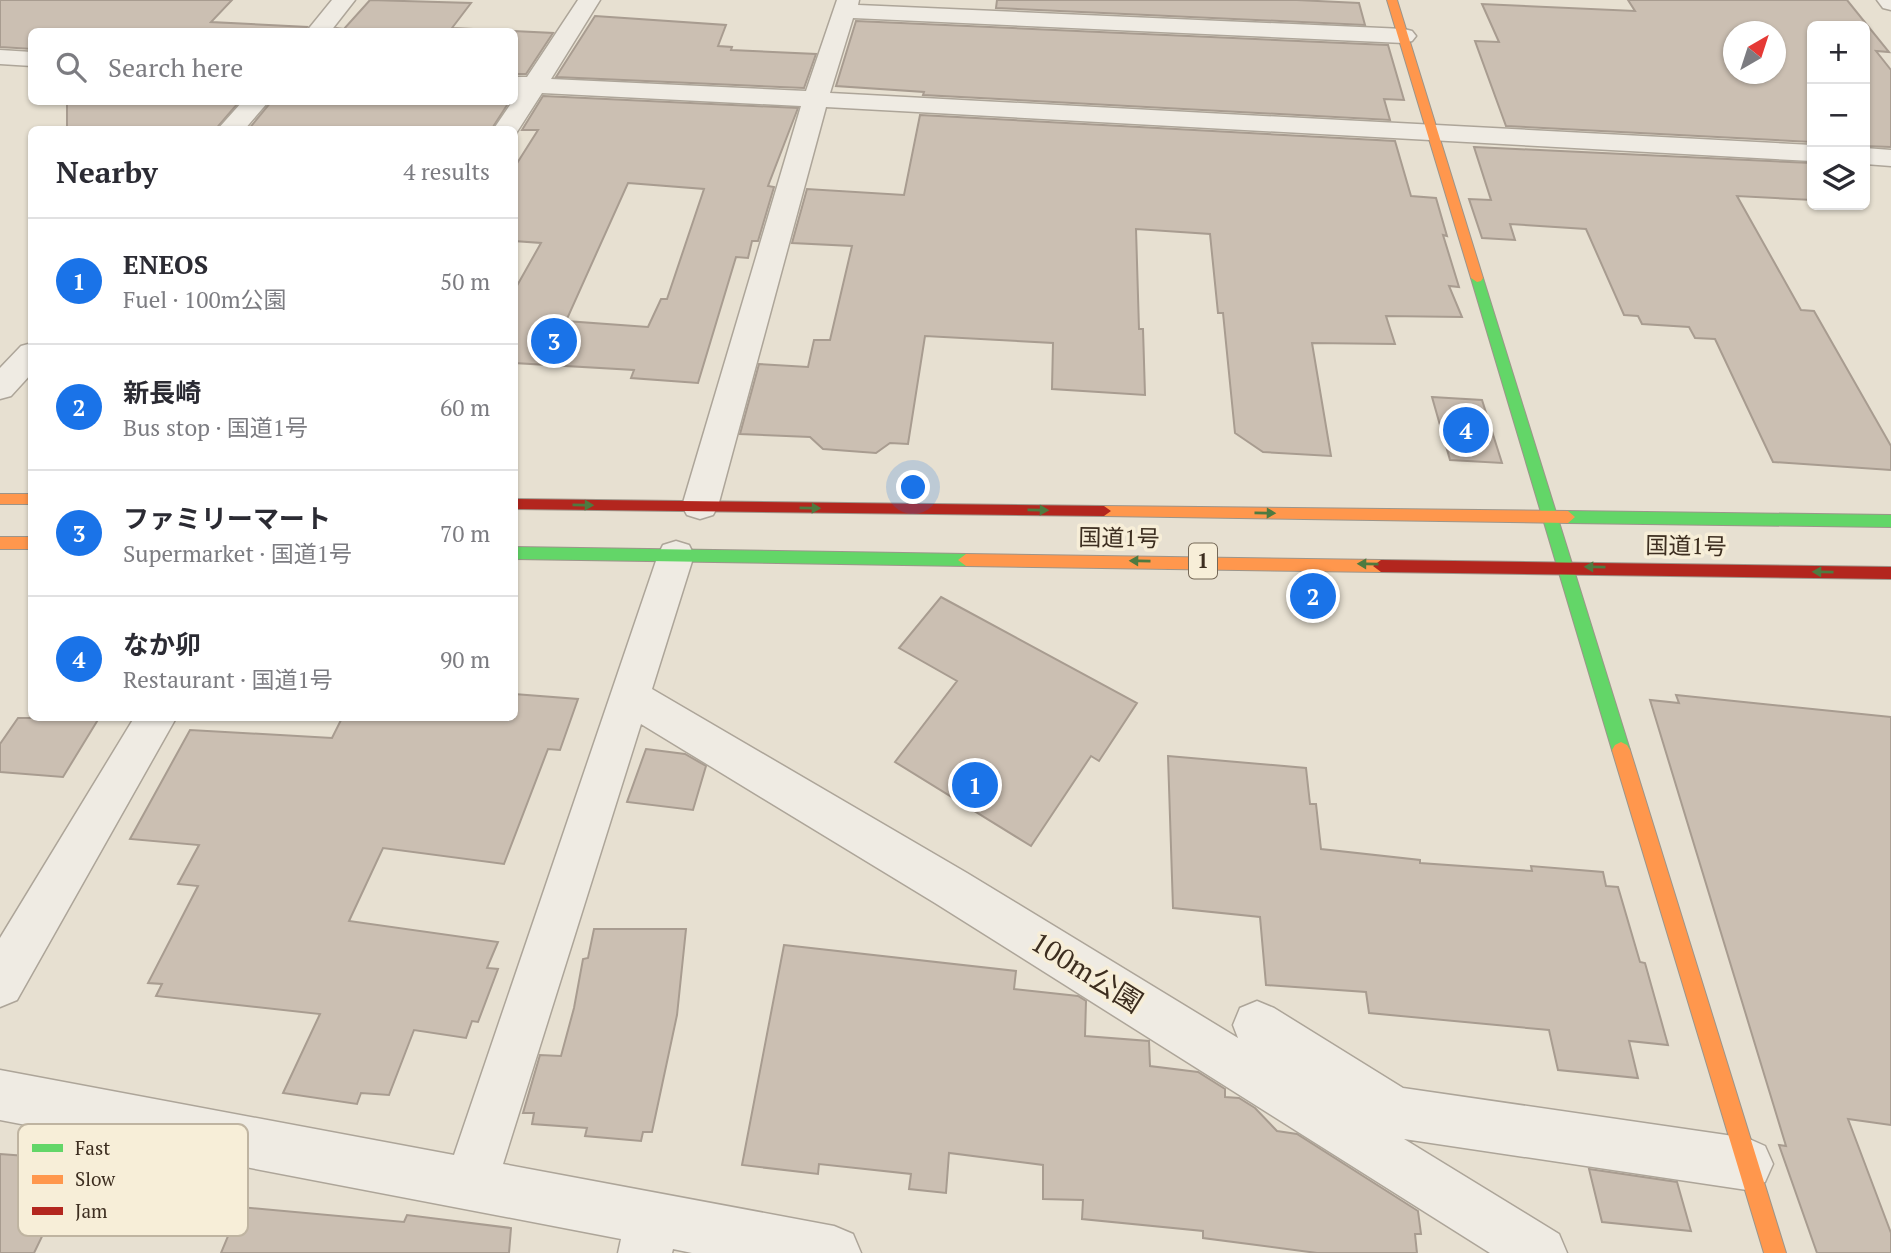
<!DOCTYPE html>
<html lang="en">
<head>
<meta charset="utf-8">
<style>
  body { margin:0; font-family:"PT Serif","Noto Sans JP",serif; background:#f2f2f3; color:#2b2b33 }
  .controls { position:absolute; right:21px; top:21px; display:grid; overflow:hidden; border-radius:10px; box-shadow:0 2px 5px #0004 }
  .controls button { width:63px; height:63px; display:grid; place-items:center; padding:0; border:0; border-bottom:2px solid #e1e1e2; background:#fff; color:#2b2b33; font:35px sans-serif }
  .compass { position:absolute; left:1723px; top:21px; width:63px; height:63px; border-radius:50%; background:#fff; box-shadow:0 2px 5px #0004; rotate:39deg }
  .you { position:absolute; left:914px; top:488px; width:24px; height:24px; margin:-18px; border:5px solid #fff; border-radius:50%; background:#1a73e8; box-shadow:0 0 0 10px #1a73e833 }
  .badge { display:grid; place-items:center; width:46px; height:46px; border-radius:50%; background:#1a73e8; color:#fff; font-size:23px; font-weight:700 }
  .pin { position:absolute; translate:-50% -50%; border:4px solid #fff; box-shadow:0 2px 7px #0006 }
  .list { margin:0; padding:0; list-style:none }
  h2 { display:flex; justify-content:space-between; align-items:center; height:91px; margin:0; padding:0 28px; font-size:30px }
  h2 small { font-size:23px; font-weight:400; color:#7c7c81 }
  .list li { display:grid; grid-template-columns:46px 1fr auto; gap:21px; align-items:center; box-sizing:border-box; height:126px; padding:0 28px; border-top:2px solid #e1e1e2 }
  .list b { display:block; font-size:26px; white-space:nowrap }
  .list p { margin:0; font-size:23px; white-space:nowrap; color:#7c7c81 }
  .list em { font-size:23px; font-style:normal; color:#7c7c81 }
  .icon { flex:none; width:38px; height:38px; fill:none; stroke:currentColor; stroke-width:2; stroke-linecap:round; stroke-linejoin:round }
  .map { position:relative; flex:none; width:1891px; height:1253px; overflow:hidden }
  .search { position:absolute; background:#fff; box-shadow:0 2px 5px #0004; left:28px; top:28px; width:490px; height:77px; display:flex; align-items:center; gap:18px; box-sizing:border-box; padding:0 24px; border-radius:10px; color:#7c7c81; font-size:26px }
  .panel { position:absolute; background:#fff; box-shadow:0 2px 5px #0004; left:28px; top:126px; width:490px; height:595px; border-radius:10px }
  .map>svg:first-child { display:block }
</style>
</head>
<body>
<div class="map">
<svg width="1891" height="1253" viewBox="0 0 1891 1253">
  <rect width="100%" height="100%" fill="#e7e0d1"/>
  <path fill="#cbbfb2" stroke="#a89c90" stroke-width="2" fill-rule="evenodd" d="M0 0H232L211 22 307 27 304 32H32V49L0 47Z
    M370 0 471 3 452 28 553 33 526 74H514V32H334L336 28 344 29Z
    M997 0H1297L1359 3 1365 25 996 8Z
    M1628 0H1847L1889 52 1876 51 1891 70V147L1865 146V26H1812V142L1506 126 1475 41 1499 42 1482 4 1635 11ZM1733 32H1775V74H1733Z
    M595 16 726 25 718 46 732 47 731 50 816 54 804 88 556 77Z
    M856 21 1388 45 1404 100 1384 99 1390 120 923 95 924 92 836 86Z
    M543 96 798 108 768 186 774 187 758 241H752L748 258 736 257 698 383 631 378 634 370 514 363V291L541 243 514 241V168L538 130H522ZM628 183 704 189 667 299H661L648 327 566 321Z
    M67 102H239L215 130H67Z
    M271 102H270H509L491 130H248Z
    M920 115 1395 141 1411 196 1436 198 1447 236 1443 235 1459 287 1449 286 1462 317 1386 316 1395 344 1312 343 1331 456 1263 452 1235 433 1223 313H1218L1210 234 1136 229 1139 329H1143L1145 395 1052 389 1053 343 925 336 908 444 890 443 876 453 823 449 810 437 740 434 759 364 808 367 814 340H830L852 246 792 243 807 189 904 195Z
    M1474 147 1812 163V200L1737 196 1801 310 1814 311 1891 446V470L1773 462 1715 339 1695 338 1689 327 1642 324 1638 316 1624 315 1586 229 1510 224 1515 240 1482 238 1469 199 1491 200Z
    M1432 397 1482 400 1502 463 1450 460Z
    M941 597 1137 703 1099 761 1091 756 1031 846 895 762 957 681 899 648Z
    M514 694 578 699 560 750 548 749 504 864 383 848 349 921 498 942 487 968 498 969 478 1022 472 1021 466 1038 414 1030 389 1095 361 1093 357 1104 283 1093 320 1014 156 996 162 984 148 983 198 886 178 884 199 845 130 839 190 730 332 738 342 718H514Z
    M1676 695 1891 717V1125L1848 1119 1891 1233V1253H1817L1779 1145 1786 1146 1650 700 1679 703Z
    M18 718H99L63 777 0 772V744Z
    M646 749 685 754 706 766 693 810 627 802Z
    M1168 756 1306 768 1310 804H1316L1321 849 1420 860V863L1532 871 1531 866 1603 872 1606 886 1618 887 1640 962 1645 963 1668 1045 1629 1041 1638 1078 1558 1070 1549 1030 1369 1013 1366 992 1266 985 1260 917 1173 908Z
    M594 929H686L677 1015 652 1132H643L641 1141 585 1136 587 1128 532 1124 534 1113H523L540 1055 561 1056 574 1008 583 959 588 958Z
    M784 945 1016 971 1014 989 1078 996 1086 1001 1085 1036 1149 1041 1150 1066 1198 1072 1225 1089V1097L1239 1098 1255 1108 1277 1131 1297 1134 1418 1211 1421 1234H1415L1417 1253H1317L1203 1238V1231L1082 1219 1083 1200 1043 1199V1165L949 1153 946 1193 909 1189 911 1174 819 1164 818 1174 742 1165Z
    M0 1154 79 1160 34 1253H0Z
    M1589 1169 1677 1182 1691 1231 1602 1222Z
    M240 1207 404 1222 407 1215 511 1228 509 1253H221Z"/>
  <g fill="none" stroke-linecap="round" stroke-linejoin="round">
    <g stroke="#ada599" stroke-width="3">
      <path id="street" d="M332 0H355L330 32H306Z
        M578 0H600L551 79 806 91 837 0H859L858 5 1404 29 1412 31 1416 36 1412 41 1404 43 853 18 830 93 1812 145V161L826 107 718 506 713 515 700 519 687 515 682 506 801 106 542 93 515 135 514 130H493L512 102H514L518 92 514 91V77H527Z
        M1877 0H1891V10L1883 8Z
        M0 50 32 52V66L0 64Z
        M242 102H268L244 130H217Z
        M1865 148 1891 150V166L1865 164Z
        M32 343V373L11 396 0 399V368L21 346Z
        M676 541 689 545 694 555 652 689 967 873 1238 1038 1233 1025 1240 1008 1257 1001 1274 1008 1403 1088 1747 1138 1765 1146 1773 1164 1765 1182 1747 1190 1404 1139 1559 1234 1567 1253H1490L935 903 641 724 503 1164 834 1226 853 1234 861 1253H692L673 1249 672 1253H618L621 1239 0 1120V1070L454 1155 658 555 663 545Z
        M134 718H176L17 1000 0 1007V938Z"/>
    </g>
    <g stroke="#9c958a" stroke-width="2">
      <path id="fast" d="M1477 274 1483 278 1630 750 1627 755 1621 758 1615 755 1612 750 1471 278Z
        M1568 511 1891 515V527L1568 523 1561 517Z
        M514 547 966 554 974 560 966 566 514 559Z"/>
    </g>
    <g stroke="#9c958a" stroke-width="2">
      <path id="slow" d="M1387 0H1397L1483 278 1481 281 1477 282 1471 278Z
        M0 494H32V504H0Z
        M1104 506 1568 511 1575 517 1568 523 1104 516 1097 511Z
        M0 537H32V549H0Z
        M966 554 1381 560 1389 566 1381 572 966 566 958 560Z
        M1621 742 1627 745 1630 750 1786 1253H1764L1612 750 1615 745Z"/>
    </g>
    <g stroke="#9c958a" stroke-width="2">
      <path id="jam" d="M514 499 1104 506 1111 511 1104 516 514 509Z
        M1381 560 1891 567V579L1381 572 1373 566Z"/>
    </g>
    <use href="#street" fill="#efebe3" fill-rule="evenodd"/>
    <use href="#fast" fill="#63d668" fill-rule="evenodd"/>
    <use href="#slow" fill="#ff974d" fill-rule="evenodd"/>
    <use href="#jam" fill="#b3261e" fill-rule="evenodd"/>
  </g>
  <defs><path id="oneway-solid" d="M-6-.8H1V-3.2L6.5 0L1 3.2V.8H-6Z" transform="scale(1.75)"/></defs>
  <g fill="#4e7a40">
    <use href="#oneway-solid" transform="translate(583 505) rotate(1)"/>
    <use href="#oneway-solid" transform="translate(810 508) rotate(1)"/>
    <use href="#oneway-solid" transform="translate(1038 510) rotate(1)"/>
    <use href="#oneway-solid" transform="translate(1265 513) rotate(1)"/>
    <use href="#oneway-solid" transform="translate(1140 561) rotate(-179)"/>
    <use href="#oneway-solid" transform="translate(1368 564) rotate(-179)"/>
    <use href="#oneway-solid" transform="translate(1595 567) rotate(-179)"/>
    <use href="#oneway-solid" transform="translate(1823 572) rotate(-179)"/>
  </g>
  <g text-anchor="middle" stroke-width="7" stroke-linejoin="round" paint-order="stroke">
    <rect fill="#f7eed8" stroke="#756857" stroke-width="2" x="1189" y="543.5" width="28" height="35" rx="5"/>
    <g font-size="21" font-weight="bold" fill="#3d2e20">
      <text x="1203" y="568">1</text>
    </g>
    <g font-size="23" fill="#3d2e20" stroke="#f7eed8">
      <text transform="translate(1119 538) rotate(1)" y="8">国道1号</text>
      <text transform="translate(1686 546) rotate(1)" y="8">国道1号</text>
    </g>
    <g font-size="28" fill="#3d2e20" stroke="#f7eed8">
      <text transform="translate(1087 972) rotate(32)" y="10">100m公園</text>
    </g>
  </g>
  <rect x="18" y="1124" width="230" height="112" rx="10" fill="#f7eed8" stroke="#bfb4a1" stroke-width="2"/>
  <rect x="32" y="1144" width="31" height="8" fill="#63d668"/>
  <rect x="32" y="1175" width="31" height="9" fill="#ff974d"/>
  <rect x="32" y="1207" width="31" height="8" fill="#b3261e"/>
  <g font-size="19" fill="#3d2e20">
    <text x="75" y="1155">Fast</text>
    <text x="75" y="1186">Slow</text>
    <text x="75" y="1218">Jam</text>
  </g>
</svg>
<div class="controls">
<button>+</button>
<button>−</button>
<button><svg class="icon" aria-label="layers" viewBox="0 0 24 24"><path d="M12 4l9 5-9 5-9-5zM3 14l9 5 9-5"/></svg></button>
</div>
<svg class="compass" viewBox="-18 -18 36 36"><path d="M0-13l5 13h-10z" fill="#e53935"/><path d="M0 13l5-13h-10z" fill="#7c7c81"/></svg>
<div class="you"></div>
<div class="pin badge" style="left:975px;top:785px">1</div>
<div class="pin badge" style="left:1313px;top:596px">2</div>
<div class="pin badge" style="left:554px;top:341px">3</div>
<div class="pin badge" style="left:1466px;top:430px">4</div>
<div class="search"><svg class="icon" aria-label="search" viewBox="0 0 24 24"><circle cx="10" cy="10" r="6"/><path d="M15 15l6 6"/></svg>Search here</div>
<section class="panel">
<h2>Nearby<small>4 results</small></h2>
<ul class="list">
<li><span class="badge">1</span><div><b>ENEOS</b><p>Fuel · 100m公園</p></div><em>50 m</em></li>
<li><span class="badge">2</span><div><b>新長崎</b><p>Bus stop · 国道1号</p></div><em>60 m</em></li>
<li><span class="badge">3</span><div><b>ファミリーマート</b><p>Supermarket · 国道1号</p></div><em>70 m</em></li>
<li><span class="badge">4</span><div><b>なか卯</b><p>Restaurant · 国道1号</p></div><em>90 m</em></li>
</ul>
</section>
</div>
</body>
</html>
